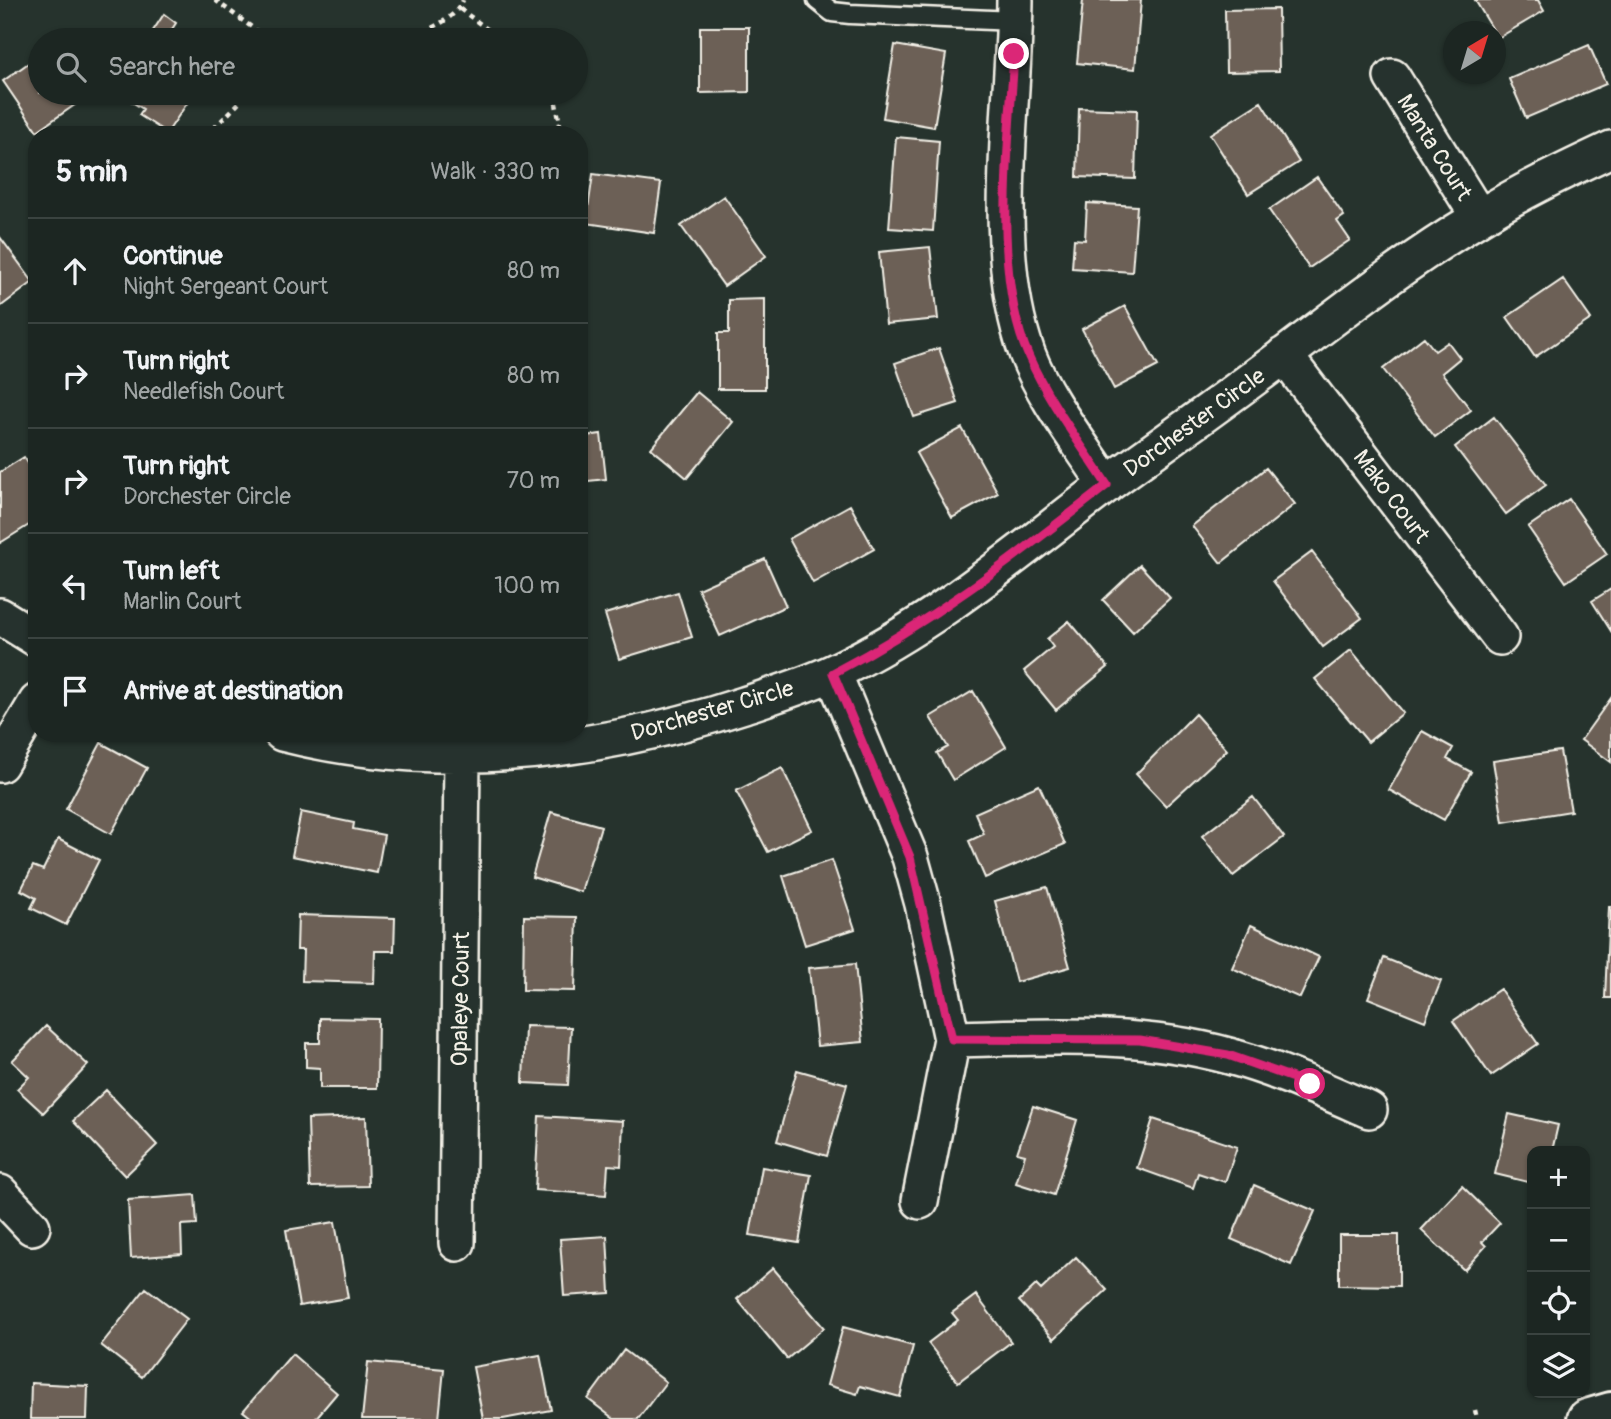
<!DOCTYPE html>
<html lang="en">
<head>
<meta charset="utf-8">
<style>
  body { margin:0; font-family:Pangolin,sans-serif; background:#29322f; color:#f1f3f6 }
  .controls { position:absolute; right:21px; bottom:21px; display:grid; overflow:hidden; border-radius:14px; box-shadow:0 2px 5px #0004 }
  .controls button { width:63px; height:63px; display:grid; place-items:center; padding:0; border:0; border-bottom:2px solid #3a4340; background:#1c2622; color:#f1f3f6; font:35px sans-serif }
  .compass { position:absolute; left:1443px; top:21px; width:63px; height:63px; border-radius:50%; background:#1c2622; box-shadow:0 2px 5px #0004; rotate:38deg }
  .stop { position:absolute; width:21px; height:21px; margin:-16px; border:5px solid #db2777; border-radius:50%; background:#fff }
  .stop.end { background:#db2777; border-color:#fff; box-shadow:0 2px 7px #0008 }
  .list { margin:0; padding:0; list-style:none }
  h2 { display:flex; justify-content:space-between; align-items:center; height:91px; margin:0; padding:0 28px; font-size:30px }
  h2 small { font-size:23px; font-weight:400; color:#a0a5a5 }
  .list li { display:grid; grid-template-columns:46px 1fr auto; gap:21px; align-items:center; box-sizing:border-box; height:105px; padding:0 28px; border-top:2px solid #3a4340 }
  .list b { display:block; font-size:26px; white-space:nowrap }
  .list p { margin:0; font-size:23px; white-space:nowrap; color:#a0a5a5 }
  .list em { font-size:23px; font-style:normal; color:#a0a5a5 }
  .icon { flex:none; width:38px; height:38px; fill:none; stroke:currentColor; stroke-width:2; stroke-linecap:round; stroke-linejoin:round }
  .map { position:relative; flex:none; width:1611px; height:1419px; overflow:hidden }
  .search { position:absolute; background:#1c2622; box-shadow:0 2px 5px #0004; left:28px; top:28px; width:560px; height:77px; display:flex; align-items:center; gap:18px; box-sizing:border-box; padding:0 24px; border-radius:38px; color:#a0a5a5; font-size:26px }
  .panel { position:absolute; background:#1c2622; box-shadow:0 2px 5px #0004; left:28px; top:126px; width:560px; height:616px; border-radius:28px }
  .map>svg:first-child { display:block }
</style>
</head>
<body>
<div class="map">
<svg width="1611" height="1419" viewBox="0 0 1611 1419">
  <rect width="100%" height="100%" fill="#26332d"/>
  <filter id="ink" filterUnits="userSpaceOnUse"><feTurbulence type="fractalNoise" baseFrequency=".0143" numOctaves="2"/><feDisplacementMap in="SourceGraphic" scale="14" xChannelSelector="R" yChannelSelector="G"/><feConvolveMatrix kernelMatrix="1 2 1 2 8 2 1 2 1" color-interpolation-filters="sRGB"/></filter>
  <g filter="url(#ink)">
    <path fill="#6c6057" stroke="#f4f1e8" stroke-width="2" d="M1083 0H1141L1135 69 1077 63Z
      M1475 0H1538L1544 11 1498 38Z
      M1278 9 1279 71 1226 72 1225 10Z
      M164 14 176 23 165 40H147Z
      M700 27H749V92L700 93Z
      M895 45 946 54 934 127 883 118Z
      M1589 45 1606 84 1526 118 1509 79Z
      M40 55V93H92L37 131 3 81Z
      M118 93H194L167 133 139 115 143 109Z
      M1261 102 1299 162 1248 194 1210 134Z
      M1079 108 1137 110 1135 179 1077 177Z
      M896 137 939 141 933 231 889 228Z
      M593 174 661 183 654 233 586 223Z
      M1317 177 1344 216 1337 221 1350 240 1309 268 1269 210Z
      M724 196 766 256 724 286 681 226Z
      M1087 203 1137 206 1132 272 1072 268 1074 239 1085 240Z
      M0 237 33 282 0 307Z
      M930 247 938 319 886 324 879 252Z
      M1563 279 1591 319 1535 357 1507 317Z
      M765 299V389H718V333H729V300Z
      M1125 306 1158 366 1114 389 1082 329Z
      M1424 337 1435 351 1448 342 1460 358 1442 373 1471 410 1435 437 1383 369Z
      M939 348 958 403 914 417 895 363Z
      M697 392 733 422 687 478 651 448Z
      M1494 417 1546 485 1506 514 1455 447Z
      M962 428 998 493 952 518 916 453Z
      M601 434 606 479 579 482V437Z
      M24 457 37 477V520L0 543V472Z
      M1266 468 1295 504 1221 563 1192 526Z
      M1569 499 1607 554 1566 582 1528 527Z
      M850 505 874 549 813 583 789 539Z
      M1312 552 1362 618 1323 647 1273 581Z
      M765 559 786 606 720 636 698 589Z
      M1140 565 1170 598 1133 632 1103 600Z
      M1611 589V631L1592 601Z
      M678 592 692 637 619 659 605 614Z
      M579 612 584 665H579Z
      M1069 621 1108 667 1056 710 1024 671 1053 647 1047 639Z
      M1351 650 1403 713 1368 742 1315 679Z
      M973 691 1006 747 953 780 937 753 948 747 930 717Z
      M1611 698V762L1581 740Z
      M1195 714 1227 750 1166 806 1136 774Z
      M1422 731 1453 748 1447 759 1471 772 1444 820 1389 790Z
      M101 743 147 768 111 834 66 809Z
      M1560 751 1571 811 1503 822 1493 761Z
      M782 768 812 830 768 852 736 791Z
      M1039 785 1065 844 985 878 969 841 984 834 975 813Z
      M1253 797 1284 837 1233 876 1202 836Z
      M301 812 354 823 353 829 384 835 377 873 292 856Z
      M551 812 601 826 581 892 532 877Z
      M58 839 99 860 66 925 31 908 36 898 21 890 33 866 43 870Z
      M832 860 855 929 805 945 783 876Z
      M1047 887 1070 967 1016 982 995 901Z
      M1609 907H1611V998H1605Z
      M298 915 395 918 394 951H375L374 983 302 981 303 950H297Z
      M524 916 577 917 575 991 523 990Z
      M1251 925 1319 957 1300 998 1232 968Z
      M1384 958 1441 981 1425 1021 1368 998Z
      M855 964 863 1042 817 1046 809 968Z
      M1500 989 1538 1044 1491 1076 1453 1021Z
      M320 1018 378 1019 377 1088H320V1068L306 1067V1043H320Z
      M46 1026 88 1065 43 1113 17 1089 29 1077 12 1061Z
      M525 1026 571 1027 568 1085 523 1083Z
      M797 1070 847 1084 827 1156 777 1141Z
      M106 1090 157 1145 125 1176 73 1121Z
      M1033 1106 1077 1120 1054 1195 1016 1183 1025 1155 1017 1153Z
      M1509 1114 1558 1125 1552 1151H1532V1183L1495 1174Z
      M539 1116 623 1121 621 1166 608 1165 606 1195 535 1190Z
      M366 1117 368 1186 310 1187 308 1119Z
      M1153 1119 1237 1147 1225 1182 1198 1173 1193 1188 1137 1168Z
      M762 1167 811 1175 799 1243 750 1235Z
      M1254 1185 1315 1211 1291 1265 1231 1239Z
      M1462 1186 1500 1223 1482 1242 1486 1246 1464 1270 1421 1230Z
      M195 1195 197 1224 181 1225 182 1254 131 1258 128 1200Z
      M335 1222 348 1298 299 1306 286 1230Z
      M1339 1235H1399V1286L1339 1285Z
      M607 1236 610 1293 564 1296 560 1239Z
      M1076 1257 1107 1290 1054 1339 1019 1301 1036 1285 1041 1290Z
      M773 1268 824 1328 787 1359 737 1299Z
      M146 1288 187 1319 142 1377 101 1345Z
      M976 1295 1011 1342 958 1382 928 1343 958 1320 952 1313Z
      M843 1327 913 1346 900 1397 860 1386 857 1394 827 1385Z
      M624 1350 666 1382 638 1419H614L588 1399Z
      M292 1354 337 1393 315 1419H253L243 1411Z
      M540 1355 551 1410 503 1419H483L473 1367Z
      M368 1362 444 1369 439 1419H362Z
      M31 1383 88 1386 87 1419H30Z"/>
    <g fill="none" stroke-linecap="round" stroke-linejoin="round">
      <g stroke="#f4f1e8" stroke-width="23">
        <path id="lane" d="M817 0 832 12 850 14 1015 21"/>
      </g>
      <g stroke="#f4f1e8" stroke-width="40">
        <path id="street" d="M1015 0C1014 110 989 249 1027 353 1045 400 1080 443 1107 485
          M1392 77 1479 217
          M1284 355 1500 637
          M0 616 37 639
          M833 673 910 857 923 904 952 1039 920 1201
          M282 733C436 772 594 754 744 705 774 695 807 685 836 671 937 623 1020 550 1109 483 1168 440 1228 398 1286 354 1348 307 1410 259 1477 219 1520 192 1566 170 1611 149
          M0 764 37 702
          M952 1039C1044 1037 1139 1031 1229 1056 1277 1069 1323 1090 1369 1110
          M0 1193 32 1227
          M457 1243 462 756"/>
      </g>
      <g stroke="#f4f1e8" stroke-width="44">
        <path id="secondary" d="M1587 1419 1611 1412"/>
      </g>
      <path stroke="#f4f1e8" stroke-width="4.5" stroke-dasharray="5 5" stroke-linecap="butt" d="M215 0 269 40
        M460 9 502 40
        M405 40C424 31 455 21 463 0
        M554 93 562 135
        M207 135 249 93
        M1475 1410 1477 1419"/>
      <use href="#lane" stroke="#26332d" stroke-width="18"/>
      <use href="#street" stroke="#26332d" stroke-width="35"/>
      <use href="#secondary" stroke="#26332d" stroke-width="38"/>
    </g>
  </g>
  <g fill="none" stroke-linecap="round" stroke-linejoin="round" filter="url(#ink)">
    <path stroke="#db2777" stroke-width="9" d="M1014 54C1009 144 992 274 1029 357 1049 402 1080 443 1107 485 1016 556 937 619 833 673L910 857 952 1039 1140 1040 1228 1055 1310 1084"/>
  </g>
  <g text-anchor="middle" stroke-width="5" stroke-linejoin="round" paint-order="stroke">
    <g font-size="23" fill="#f4f1e8" stroke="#26332d">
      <text transform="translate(1435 147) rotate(58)" y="8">Manta Court</text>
      <text transform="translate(1194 422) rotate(-36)" y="8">Dorchester Circle</text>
      <text transform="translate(1392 496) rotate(53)" y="8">Mako Court</text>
      <text transform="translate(712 710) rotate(-16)" y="8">Dorchester Circle</text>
      <text transform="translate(460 999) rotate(-89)" y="8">Opaleye Court</text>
    </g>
  </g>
</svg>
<div class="controls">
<button>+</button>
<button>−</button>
<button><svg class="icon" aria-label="locate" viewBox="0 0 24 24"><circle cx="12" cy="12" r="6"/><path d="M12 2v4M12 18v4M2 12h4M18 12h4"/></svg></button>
<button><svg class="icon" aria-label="layers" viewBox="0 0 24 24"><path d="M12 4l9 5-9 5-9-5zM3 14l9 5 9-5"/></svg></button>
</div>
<svg class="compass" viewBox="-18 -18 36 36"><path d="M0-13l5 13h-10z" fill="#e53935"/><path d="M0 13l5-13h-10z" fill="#a0a5a5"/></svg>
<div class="stop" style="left:1310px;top:1084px"></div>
<div class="stop end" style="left:1014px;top:54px"></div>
<div class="search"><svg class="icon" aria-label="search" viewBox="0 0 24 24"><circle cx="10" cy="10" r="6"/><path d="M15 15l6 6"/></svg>Search here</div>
<section class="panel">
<h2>5 min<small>Walk · 330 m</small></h2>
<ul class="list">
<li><svg class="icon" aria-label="ahead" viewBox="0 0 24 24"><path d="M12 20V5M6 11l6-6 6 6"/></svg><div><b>Continue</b><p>Night Sergeant Court</p></div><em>80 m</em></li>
<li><svg class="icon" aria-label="right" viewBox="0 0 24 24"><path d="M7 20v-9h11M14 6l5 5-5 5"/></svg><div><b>Turn right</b><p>Needlefish Court</p></div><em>80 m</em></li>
<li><svg class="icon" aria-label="right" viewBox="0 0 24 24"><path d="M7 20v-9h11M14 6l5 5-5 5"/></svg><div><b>Turn right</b><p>Dorchester Circle</p></div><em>70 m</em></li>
<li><svg class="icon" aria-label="left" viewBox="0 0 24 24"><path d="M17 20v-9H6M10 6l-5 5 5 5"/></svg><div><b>Turn left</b><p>Marlin Court</p></div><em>100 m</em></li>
<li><svg class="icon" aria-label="arrive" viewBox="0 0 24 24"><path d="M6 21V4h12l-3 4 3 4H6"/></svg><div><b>Arrive at destination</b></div></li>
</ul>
</section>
</div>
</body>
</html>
